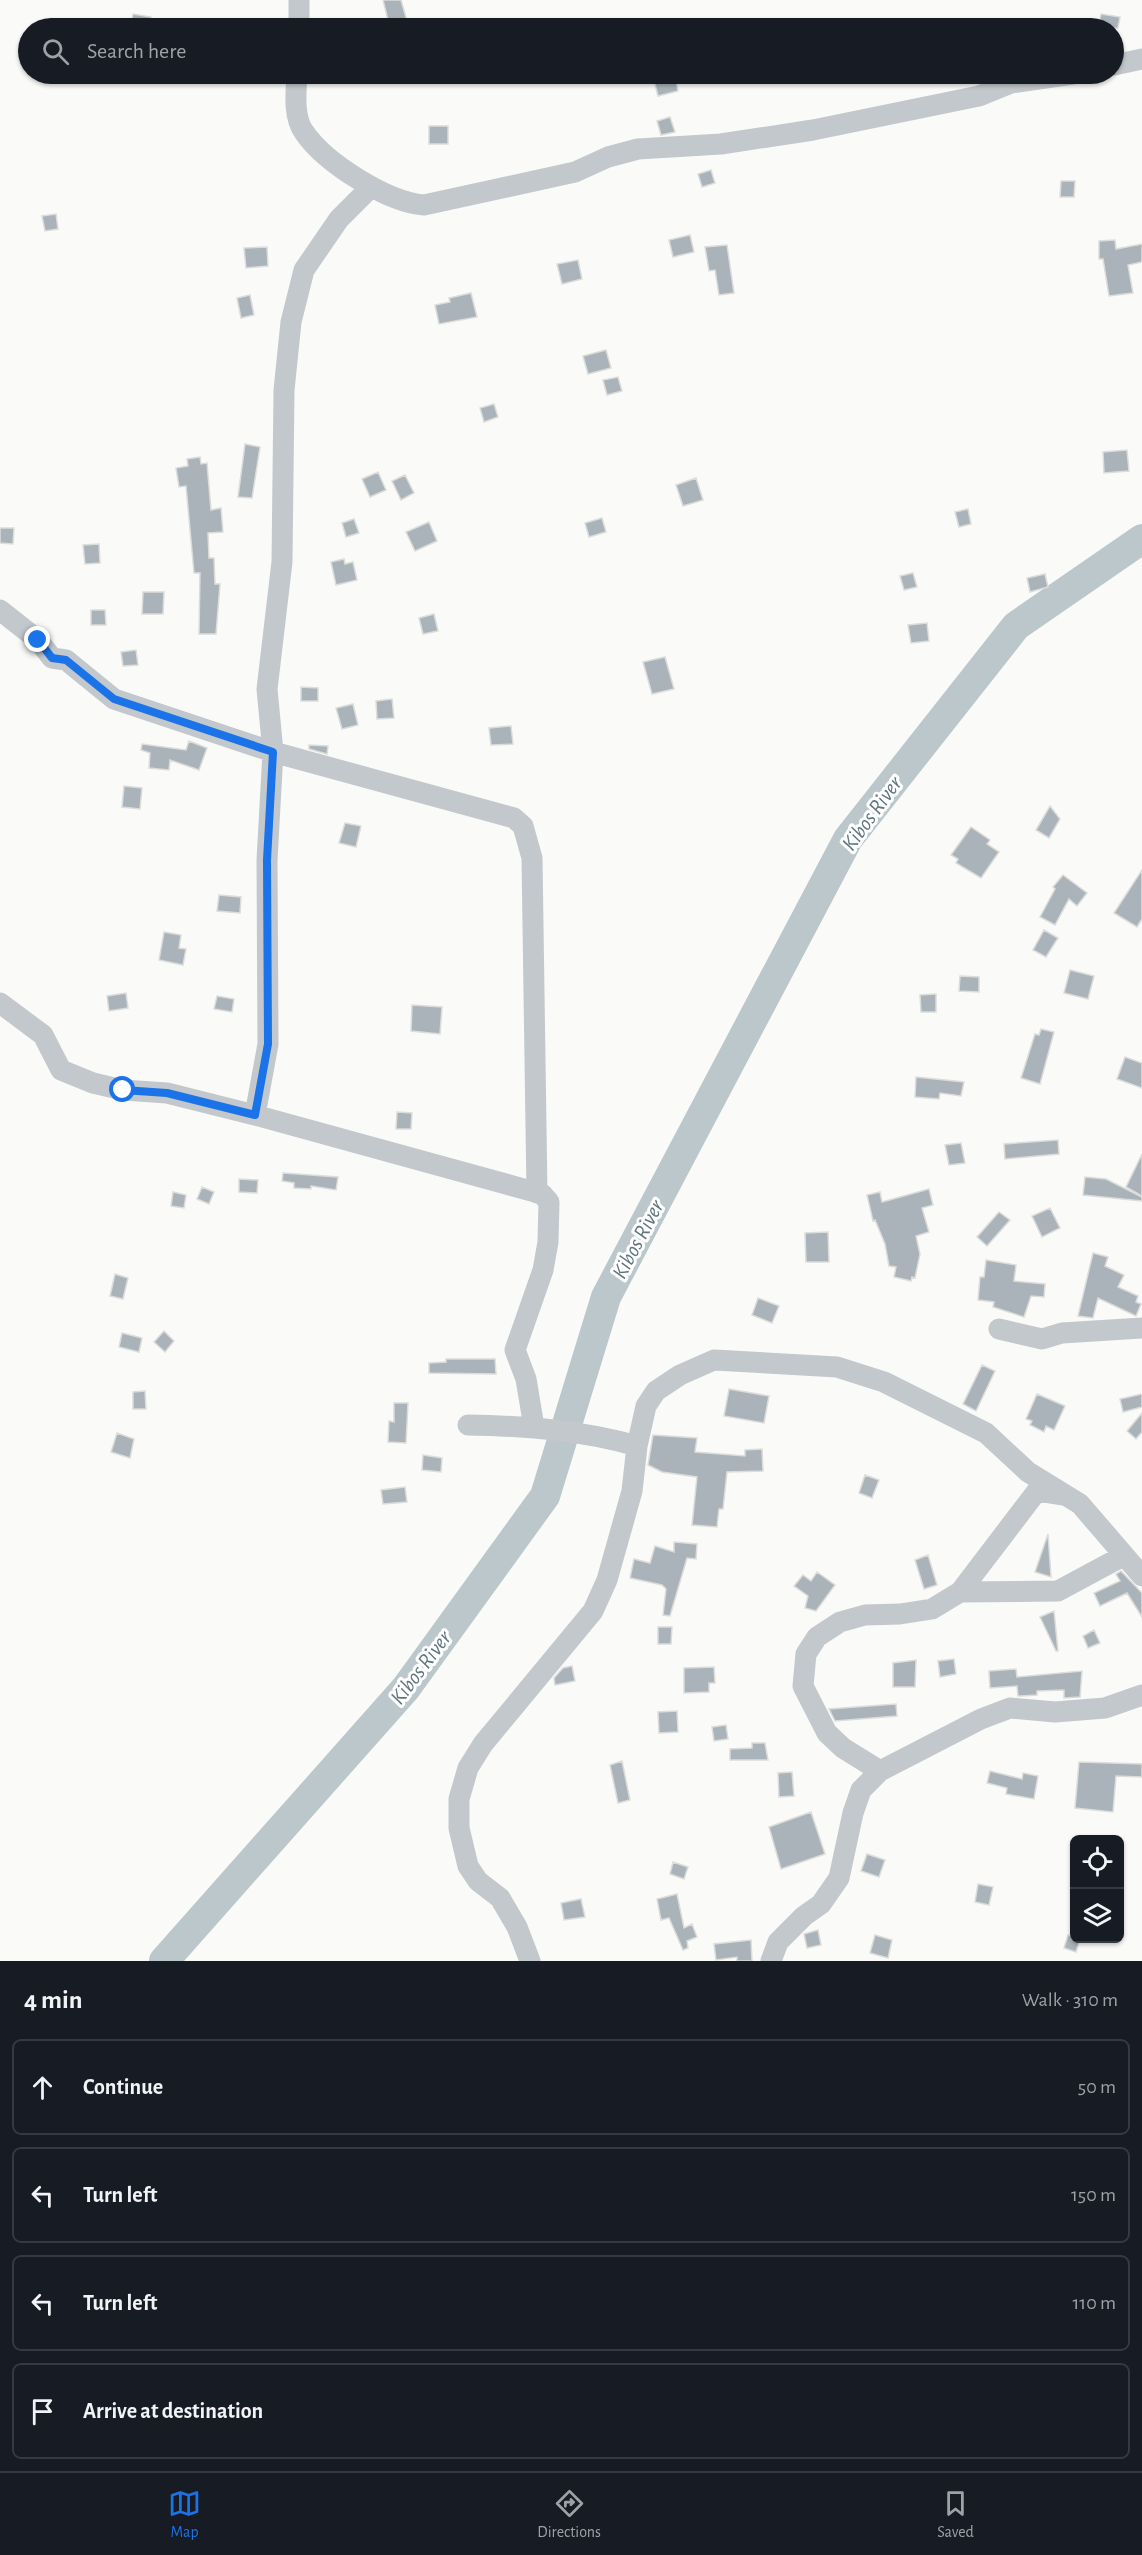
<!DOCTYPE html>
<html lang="en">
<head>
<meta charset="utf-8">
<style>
  body { margin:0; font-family:"Alegreya Sans",sans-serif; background:#242831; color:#f1f3f6 }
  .controls { position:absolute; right:18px; bottom:18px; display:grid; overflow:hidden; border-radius:9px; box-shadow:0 2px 4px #0004 }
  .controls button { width:54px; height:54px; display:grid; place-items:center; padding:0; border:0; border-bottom:2px solid #363941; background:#171b24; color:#f1f3f6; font:30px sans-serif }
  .stop { position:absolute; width:18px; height:18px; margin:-14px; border:4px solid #1a73e8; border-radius:50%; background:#fff }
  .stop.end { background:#1a73e8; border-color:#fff; box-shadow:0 2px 6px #0008 }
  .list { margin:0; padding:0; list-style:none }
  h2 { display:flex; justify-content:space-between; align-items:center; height:78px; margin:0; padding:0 24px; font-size:26px }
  h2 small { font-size:20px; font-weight:400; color:#9ea1a6 }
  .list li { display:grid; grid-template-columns:39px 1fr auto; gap:18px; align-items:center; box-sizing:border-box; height:96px; margin:0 12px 12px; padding:0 12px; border:2px solid #363941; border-radius:9px }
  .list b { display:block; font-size:22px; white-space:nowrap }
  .list em { font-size:20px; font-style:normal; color:#9ea1a6 }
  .icon { flex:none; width:33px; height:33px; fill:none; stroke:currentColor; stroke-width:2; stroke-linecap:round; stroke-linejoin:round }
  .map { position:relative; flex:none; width:1142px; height:1961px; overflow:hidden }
  .search { position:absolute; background:#171b24; box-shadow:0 2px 4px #0004; left:18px; right:18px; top:18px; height:66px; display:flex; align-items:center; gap:15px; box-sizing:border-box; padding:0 21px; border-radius:33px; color:#9ea1a6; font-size:22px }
  .sheet { height:510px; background:#171b24 }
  nav { display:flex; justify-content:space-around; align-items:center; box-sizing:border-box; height:84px; border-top:2px solid #363941; background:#171b24; font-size:16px; color:#9ea1a6 }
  nav a { display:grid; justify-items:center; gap:3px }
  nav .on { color:#1a73e8 }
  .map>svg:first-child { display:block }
</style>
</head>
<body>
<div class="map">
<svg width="1142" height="1961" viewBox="0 0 1142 1961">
  <rect width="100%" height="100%" fill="#fafaf8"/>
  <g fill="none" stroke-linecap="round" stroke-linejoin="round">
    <path stroke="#bbc7cb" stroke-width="30" d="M164 1961 406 1688 545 1496 606 1297 848 839 1016 626 1142 539"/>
  </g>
  <path fill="#aab3b9" stroke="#dcdcda" stroke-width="1.5" d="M383 0H401L409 28H390Z
    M133 14 151 17 149 28H130Z
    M1101 14 1120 17 1118 28H1098Z
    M665 74H675L678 91 658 96 653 76Z
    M670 117 675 132 661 135 657 121Z
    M429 126H448V144H429Z
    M711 170 715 183 702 187 698 174Z
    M1061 181H1075L1074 197H1060Z
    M56 214 58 229 45 231 42 216Z
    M690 235 694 252 673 257 669 240Z
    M1115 240 1116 249 1142 244V262L1128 265 1133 293 1109 296 1103 259H1099V241Z
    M727 245 734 293 719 295 715 270 709 271 705 247Z
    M267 247 268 266 246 268 244 248Z
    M578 260 582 279 562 284 557 264Z
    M471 293 477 317 439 324 435 305 450 302 449 298Z
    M250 295 254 315 241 318 237 298Z
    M606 350 611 368 588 374 583 356Z
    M618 377 622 391 607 395 603 380Z
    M494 404 498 417 484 422 480 408Z
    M245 444 260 447 252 498 238 497Z
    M1127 450 1129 471 1104 473 1103 452Z
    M200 457 201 464 207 463 211 510 221 508 223 532 208 533 209 558H214L215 584H220L216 634H199L200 573H194L186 486 179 487 176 468 188 466 187 459Z
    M378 472 386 490 370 497 362 479Z
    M405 475 414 493 401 500 392 481Z
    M696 478 703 500 683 506 676 485Z
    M968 509 971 524 959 527 955 512Z
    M602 518 606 532 589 537 585 523Z
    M354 519 359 533 346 537 342 523Z
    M429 522 437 541 415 551 406 532Z
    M0 528H14L13 544 0 543Z
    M99 544 100 563 85 564 83 545Z
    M344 559 345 564 353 562 357 580 336 585 331 562Z
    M913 573 917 587 904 590 900 576Z
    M1045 574 1048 587 1030 592 1027 578Z
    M143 592H164L163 614H142Z
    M91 610H105L106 625H91Z
    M434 614 438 631 423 634 419 618Z
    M927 623 929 641 911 643 908 625Z
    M136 650 138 665 123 666 121 652Z
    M665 657 674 689 652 694 643 662Z
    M301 687 318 688V701H301Z
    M392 699 394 718 377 719 376 701Z
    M353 704 358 725 342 729 336 708Z
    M511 726 513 744 491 745 489 728Z
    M189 741 207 748 199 770 170 760 169 770 149 768 150 753 141 750 142 744 186 750Z
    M309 745 328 746 327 754 309 749Z
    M124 786 142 788 140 809 122 807Z
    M1050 806 1060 819 1049 838 1036 830Z
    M345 823 361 826 356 847 339 843Z
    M971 827 990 840 987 844 999 852 981 878 956 863 958 859 951 855Z
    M1142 870V919L1137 927 1114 913Z
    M1063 875 1087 893 1077 906 1069 899 1055 925 1040 917 1055 889 1053 887Z
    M219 895 241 897 240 913 217 911Z
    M1044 930 1058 938 1046 957 1033 950Z
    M164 932 181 935 179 948 186 949 183 965 159 960Z
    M1070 970 1094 976 1088 999 1064 993Z
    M960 976 979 977V992L959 991Z
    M126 993 128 1008 109 1011 107 996Z
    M936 994V1012H921L920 995Z
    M217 996 234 999 232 1012 214 1009Z
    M412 1005 442 1007 440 1034 411 1031Z
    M1041 1029 1054 1032 1040 1084 1021 1078 1035 1034 1039 1035Z
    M1125 1057 1142 1063V1088L1117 1079Z
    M916 1077 964 1082 961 1096 940 1093 939 1099 915 1097Z
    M397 1112 412 1113 411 1129H396Z
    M1058 1140 1059 1154 1005 1159 1004 1144Z
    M961 1143 965 1163 949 1165 945 1145Z
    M1142 1154V1196L1126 1187Z
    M283 1173 338 1177 336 1190 311 1186V1189L294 1188V1183L282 1181Z
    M1085 1177 1106 1179 1142 1197V1201L1083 1195Z
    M239 1179 258 1180 257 1193 239 1192Z
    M202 1187 214 1192 209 1204 197 1199Z
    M929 1189 933 1205 922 1208 929 1232 916 1236 920 1254 915 1278 912 1277 911 1281 894 1277 896 1267 889 1266 885 1244 875 1220 873 1221 867 1195 880 1192 882 1202Z
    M173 1192 186 1195 184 1208 171 1206Z
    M1050 1208 1060 1228 1042 1237 1032 1216Z
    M999 1212 1010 1220 987 1246 977 1237Z
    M828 1232 829 1262H806L805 1233Z
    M1093 1253 1108 1257 1105 1266 1124 1275 1118 1287 1138 1296 1136 1302 1141 1304 1136 1316 1098 1298 1093 1318 1078 1316Z
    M986 1260 1016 1265 1014 1281 1045 1284 1044 1297 1031 1296 1024 1317 993 1307 994 1302 978 1300 980 1277H984Z
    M115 1274 128 1278 123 1299 110 1296Z
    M758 1298 779 1306 772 1323 752 1315Z
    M164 1331 174 1341 165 1352 154 1342Z
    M122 1333 142 1338 139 1352 119 1347Z
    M446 1359H495L496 1374 429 1373V1363L446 1362Z
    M982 1365 995 1371 976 1411 963 1404Z
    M729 1389 769 1396 764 1423 724 1416Z
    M145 1391 146 1409H133V1392Z
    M1037 1394 1065 1406 1054 1430 1046 1426 1044 1432 1030 1425 1032 1421 1026 1419Z
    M1142 1394V1407L1123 1412 1120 1399Z
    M394 1403H408L406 1443 388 1442 389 1421 394 1422Z
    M1142 1413V1432L1136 1439 1127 1431Z
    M117 1433 134 1439 130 1458 111 1452Z
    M653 1435 697 1438 695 1452 745 1456V1450L762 1449 763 1471 727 1472 723 1509H719L717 1527 692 1525 697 1477 662 1472 648 1465Z
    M423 1455 442 1458 441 1472 422 1470Z
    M865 1475 879 1480 872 1498 859 1493Z
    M405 1487 407 1502 383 1504 381 1490Z
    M1048 1534 1051 1577 1035 1572Z
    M674 1542 697 1544 696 1559 687 1558 670 1616 663 1615 666 1589 662 1585 630 1578 634 1559 650 1563 655 1546 674 1552Z
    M928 1555 937 1585 924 1589 915 1560Z
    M1121 1571 1142 1593V1617L1127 1593 1100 1606 1094 1593 1120 1581 1116 1574Z
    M817 1572 835 1585 816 1611 805 1608 808 1596 794 1586 803 1575 811 1581Z
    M1054 1611 1058 1651H1056L1040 1617Z
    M658 1627H672L671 1644H658Z
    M1094 1630 1100 1643 1088 1648 1083 1636Z
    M954 1659 956 1674 940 1677 938 1661Z
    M916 1660 915 1687H893V1663Z
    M572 1666 575 1681 555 1685 554 1678 563 1668Z
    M714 1667 715 1683H709V1692L684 1693V1668Z
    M1016 1669 1017 1677 1082 1671 1080 1697 1064 1698V1690L1037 1691V1695L1021 1696H1018L1017 1686 990 1688 989 1671Z
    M896 1704 897 1716 835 1721 829 1709Z
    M677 1711 678 1732 659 1733 658 1712Z
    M726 1725 728 1739 714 1741 712 1727Z
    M752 1743H765L768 1760H730V1749L752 1748Z
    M622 1761 630 1800 618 1803 610 1765Z
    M1079 1762 1142 1764V1777L1116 1776 1113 1812 1075 1808Z
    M990 1771 1022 1779 1023 1773 1038 1776 1034 1799 1006 1794 1007 1788 987 1783Z
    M792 1772 794 1796 779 1797 778 1773Z
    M811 1812 825 1854 781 1869 769 1827Z
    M867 1854 885 1860 879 1877 861 1871Z
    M673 1862 688 1867 684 1879 670 1874Z
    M978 1884 993 1887 989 1905 975 1902Z
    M677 1894 684 1928 692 1924 697 1937 687 1941 688 1948 683 1950 669 1918 661 1920 657 1899Z
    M581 1899 585 1917 564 1920 561 1903Z
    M818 1930 821 1945 807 1948 804 1934Z
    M875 1935 892 1940 888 1958 870 1953Z
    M1068 1935 1080 1939 1076 1952 1064 1948Z
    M751 1940 752 1961H737V1957L716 1960 714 1944Z"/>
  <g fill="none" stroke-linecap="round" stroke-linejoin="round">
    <path stroke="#c3c8cc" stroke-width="21" d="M299 28V0
      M1114 65 1142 59
      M297 74C296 91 293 117 304 132 325 163 387 202 424 205L575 172 608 157 638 149 721 144 813 130 979 96 1011 83 1073 74
      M0 610 38 640 52 658 66 660 114 699 273 752 514 818 523 826 532 858 537 1193
      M0 1003 43 1035 61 1070 93 1083 123 1090 167 1093 255 1115 542 1194 549 1202 548 1242 543 1270 515 1350 526 1379 534 1427
      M255 1115 268 1044 267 860 273 752 267 689 282 562 284 390 291 322 304 270 339 219 371 187
      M999 1329 1042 1339 1062 1333 1142 1328
      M468 1425C525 1426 581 1430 637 1446L646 1406 656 1391 680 1375 714 1360 837 1367 884 1382 986 1433 1028 1472 1080 1504 1142 1576
      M960 1592 1058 1591 1123 1556
      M880 1771 843 1748 827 1733 803 1686 806 1654 817 1637 840 1622 865 1615 900 1614 932 1609 960 1592 1037 1491 1062 1495
      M530 1961 517 1927 500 1898 478 1881 468 1866 459 1828V1799L468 1768 483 1744 593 1611 607 1580 632 1491 637 1446
      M771 1961 778 1942 804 1916 821 1904 839 1878 853 1813 861 1790 880 1771 981 1719 1010 1708 1055 1712 1105 1708 1142 1695"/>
  </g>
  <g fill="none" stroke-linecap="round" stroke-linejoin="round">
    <path stroke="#1a73e8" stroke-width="8" d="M38 640 52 658 66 660 114 699 273 752 267 860 268 1044 255 1115 167 1093 123 1090"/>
  </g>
  <g text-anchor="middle" stroke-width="6" stroke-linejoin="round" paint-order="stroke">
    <g font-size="22" font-style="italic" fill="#60757c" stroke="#fff">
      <text transform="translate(871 813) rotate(-54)" y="8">Kibos River</text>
      <text transform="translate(637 1239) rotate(-62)" y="8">Kibos River</text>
      <text transform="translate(420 1667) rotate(-53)" y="8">Kibos River</text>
    </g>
  </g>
</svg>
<div class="controls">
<button><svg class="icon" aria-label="locate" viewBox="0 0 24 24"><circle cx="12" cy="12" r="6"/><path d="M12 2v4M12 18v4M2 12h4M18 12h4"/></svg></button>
<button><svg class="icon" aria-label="layers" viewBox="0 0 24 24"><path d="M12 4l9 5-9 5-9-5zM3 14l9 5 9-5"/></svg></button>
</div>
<div class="stop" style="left:123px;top:1090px"></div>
<div class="stop end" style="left:38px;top:640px"></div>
<div class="search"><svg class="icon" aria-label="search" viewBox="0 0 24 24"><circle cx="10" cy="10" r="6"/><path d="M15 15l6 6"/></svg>Search here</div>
</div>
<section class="sheet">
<h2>4 min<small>Walk · 310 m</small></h2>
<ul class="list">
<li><svg class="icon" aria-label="ahead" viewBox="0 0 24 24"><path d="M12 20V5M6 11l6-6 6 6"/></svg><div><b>Continue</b></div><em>50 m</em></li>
<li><svg class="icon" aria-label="left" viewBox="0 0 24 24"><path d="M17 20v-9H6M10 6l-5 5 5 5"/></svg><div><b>Turn left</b></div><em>150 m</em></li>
<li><svg class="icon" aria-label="left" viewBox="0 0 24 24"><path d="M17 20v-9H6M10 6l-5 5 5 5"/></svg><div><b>Turn left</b></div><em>110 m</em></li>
<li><svg class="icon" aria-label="arrive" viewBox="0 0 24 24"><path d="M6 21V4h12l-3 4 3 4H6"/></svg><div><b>Arrive at destination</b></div></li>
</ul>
</section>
<nav>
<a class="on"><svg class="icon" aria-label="map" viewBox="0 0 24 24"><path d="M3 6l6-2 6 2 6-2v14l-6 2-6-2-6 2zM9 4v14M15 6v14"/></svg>Map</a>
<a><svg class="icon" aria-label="directions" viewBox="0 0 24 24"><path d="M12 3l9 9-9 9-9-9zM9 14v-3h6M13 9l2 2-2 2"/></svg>Directions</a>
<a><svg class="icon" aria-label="saved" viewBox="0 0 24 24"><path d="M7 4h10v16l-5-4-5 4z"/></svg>Saved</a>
</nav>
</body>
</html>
